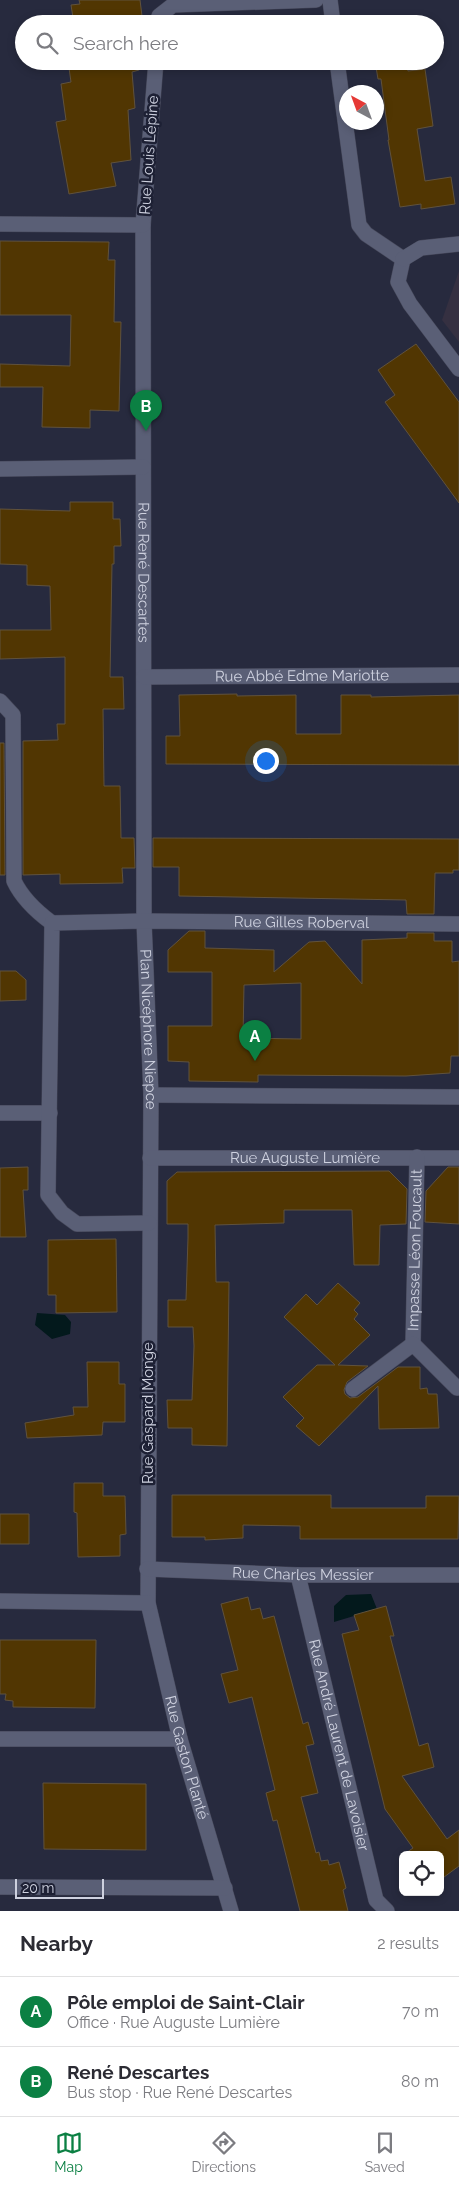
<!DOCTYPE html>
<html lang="en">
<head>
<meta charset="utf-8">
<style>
  body { margin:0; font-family:Raleway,sans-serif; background:#f7f7f7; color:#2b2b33 }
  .controls { position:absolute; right:15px; bottom:15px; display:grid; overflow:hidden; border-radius:8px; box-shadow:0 2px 8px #0003 }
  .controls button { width:45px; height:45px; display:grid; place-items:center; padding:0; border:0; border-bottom:1px solid #e1e1e2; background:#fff; color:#2b2b33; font:25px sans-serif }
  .compass { position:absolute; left:339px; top:85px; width:45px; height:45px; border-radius:50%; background:#fff; box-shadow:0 2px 8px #0003; rotate:319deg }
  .scale { position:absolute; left:15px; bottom:12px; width:89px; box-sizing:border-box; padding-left:5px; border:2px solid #ced1df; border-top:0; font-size:14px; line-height:18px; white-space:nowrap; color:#ced1df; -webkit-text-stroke:4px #1d2034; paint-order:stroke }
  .you { position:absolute; left:265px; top:760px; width:18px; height:18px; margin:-12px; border:4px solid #fff; border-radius:50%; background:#1a73e8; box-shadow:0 0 0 8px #1a73e833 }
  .badge { display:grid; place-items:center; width:32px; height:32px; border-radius:50%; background:#0b8043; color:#fff; font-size:16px; font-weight:700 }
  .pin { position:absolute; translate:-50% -41px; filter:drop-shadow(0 1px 2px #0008) }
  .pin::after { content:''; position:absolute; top:26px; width:18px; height:15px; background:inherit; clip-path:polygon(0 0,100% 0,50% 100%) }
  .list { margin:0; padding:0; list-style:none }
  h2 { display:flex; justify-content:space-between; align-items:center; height:65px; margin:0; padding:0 20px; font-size:21px }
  h2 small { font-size:16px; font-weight:400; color:#7c7c81 }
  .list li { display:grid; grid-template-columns:32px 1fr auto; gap:15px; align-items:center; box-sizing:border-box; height:70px; padding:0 20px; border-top:1px solid #e1e1e2 }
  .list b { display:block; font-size:19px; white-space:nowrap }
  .list p { margin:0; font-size:16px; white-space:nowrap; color:#7c7c81 }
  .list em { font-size:16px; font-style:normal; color:#7c7c81 }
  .icon { flex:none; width:28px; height:28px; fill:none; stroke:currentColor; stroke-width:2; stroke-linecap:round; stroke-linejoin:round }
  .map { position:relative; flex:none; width:459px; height:1911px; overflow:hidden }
  .search { position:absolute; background:#fff; box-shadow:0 2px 8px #0003; left:15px; right:15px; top:15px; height:55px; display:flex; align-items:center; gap:12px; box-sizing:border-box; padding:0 18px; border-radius:28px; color:#7c7c81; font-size:19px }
  .sheet { height:205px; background:#fff }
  nav { display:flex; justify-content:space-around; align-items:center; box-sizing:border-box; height:70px; border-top:1px solid #e1e1e2; background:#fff; font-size:14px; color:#7c7c81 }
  nav a { display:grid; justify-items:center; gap:2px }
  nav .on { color:#0b8043 }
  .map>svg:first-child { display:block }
</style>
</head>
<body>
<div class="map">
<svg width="459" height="1911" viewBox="0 0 459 1911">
  <rect width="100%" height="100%" fill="#272a3e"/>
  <path fill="#353041" d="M459 271V342L442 320Z"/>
  <path fill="#03191c" d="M37 1313 65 1315 71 1322 70 1334 52 1339 35 1325Z
    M371 1594 377 1609 334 1622V1606L346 1595Z"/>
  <path fill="#513602" stroke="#60523d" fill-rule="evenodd" d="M79 0H140L143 24H74L71 5 80 4Z
    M68 61H137L139 70 132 72 135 108 128 110 131 160 111 163 116 186 69 194 56 122 66 120 61 84 71 82Z
    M375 61H406L408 71 425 69 433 126 417 129 425 181 451 177 455 204 421 209V204L400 207 388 140H389L381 79H378Z
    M0 241 109 242 108 260H115L114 322H121L119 411 90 410V428L42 427 43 387H0V364L70 366 71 315H0Z
    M416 344 459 402V503L385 402 395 395 378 370Z
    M70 502H113V519H120L121 546H114V564H112L110 677H123L124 709H103L104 786H120L121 838H134L135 868H122L123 883 60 884V874L23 875V741L58 740 57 724H65V657L0 659V630H51L50 586 27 585V565L0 564V509L70 511Z
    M237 694V696L296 695V734H341V695H371V697L459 695V765L166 764V736H180L179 695Z
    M0 743H4L5 875H0Z
    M153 838 459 839V870H453V873H435L434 914H407L406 900 179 896V867H153Z
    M189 931H205V948L274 950V972L309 942 325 941 362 984V940L407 938V933H434V941H452V962L459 961V1056H451L450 1073 406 1076 258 1075V1082L189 1081V1062L168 1061V1026H212V972H168V950ZM301 983V1039L243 1038 244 985Z
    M0 971H16L26 980V1000L0 1001Z
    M28 1167V1190H23L26 1237H0V1168Z
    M448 1167H459V1224L425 1222 426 1191Z
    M389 1171 407 1189 406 1224 380 1225 379 1265H354L352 1210H284V1223L215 1225 216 1282H229L227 1446 192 1445V1428H168L167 1400H192L194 1346 193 1327H168V1300H186L188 1238V1224H167V1181L177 1172Z
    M116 1239 117 1312 56 1313V1295H48V1240Z
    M338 1283 360 1303 354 1310 358 1314 354 1319 370 1335 338 1365 368 1366 347 1382 344 1390 345 1394 350 1398 358 1397 398 1367H420V1389L427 1388 428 1394H437L439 1428 379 1429 378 1386 319 1446 296 1426 304 1418 283 1397 317 1365H335L284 1317 306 1294 317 1305Z
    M87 1362H119V1384H125V1422H103L102 1435 27 1438 25 1423 74 1415 73 1407H88Z
    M74 1483H103V1496H125L126 1534 120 1535V1556L78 1557 77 1513 74 1512Z
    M172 1495H331V1508H426V1496H459L458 1539H300V1526L243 1525V1538L205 1540V1537H172Z
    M0 1514H29V1544H0Z
    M248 1597 251 1610 260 1608 263 1619 274 1616 303 1724 308 1722 314 1744 306 1746 318 1793 301 1797 316 1853 319 1852 321 1861 328 1860 329 1865 339 1862 346 1888 343 1890 348 1911H300L277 1820 273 1821 266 1793 275 1790 252 1697 229 1703 221 1674 238 1670 221 1604Z
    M386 1606 394 1636H390L419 1746 428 1743 434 1767 402 1776 447 1839 459 1830V1866L440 1880V1855H403L413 1848 385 1809 342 1634 359 1630 354 1615Z
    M0 1640H96L95 1708 13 1707V1701L5 1700 6 1694H0Z
    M43 1783 146 1784V1850L44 1849Z"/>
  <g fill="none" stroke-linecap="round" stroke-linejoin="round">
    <g stroke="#454759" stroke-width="16">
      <g id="street">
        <path d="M330 0 333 24"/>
        <path d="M158 24 159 16 173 5 316 0"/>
        <path id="s1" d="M156 61 143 225 144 921 151 1095 148 1603 180 1739 231 1911"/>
        <path d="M337 61 359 225 366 234 403 259"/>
        <path d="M0 224 143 225"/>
        <path d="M403 259 398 282 410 304 459 369"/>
        <path d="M403 259 421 248 459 244"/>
        <path d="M0 469 143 467"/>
        <path id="s2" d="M144 677 459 675"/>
        <path d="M0 701 13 715 14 881C22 898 37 912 52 923"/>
        <path d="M151 1095 459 1097"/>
        <path d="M0 1113H50"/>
        <path id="s3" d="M150 1158H459"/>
        <path id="s4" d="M149 1223 77 1224 62 1213 48 1195 52 923 144 921 459 924"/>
        <path id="s5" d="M413 1344 417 1157"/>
        <path d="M353 1389 413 1344 457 1388"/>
        <path id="s6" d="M147 1569 298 1575H459"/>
        <path id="s7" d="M298 1575 376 1900 387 1911"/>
        <path d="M0 1601 148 1603"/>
        <path d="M0 1739H180"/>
        <path d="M0 1887 225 1888"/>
      </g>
    </g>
    <use href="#street" stroke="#5a5f76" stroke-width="15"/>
  </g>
  <g text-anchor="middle" stroke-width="5" stroke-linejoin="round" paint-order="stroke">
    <g font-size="15" fill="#ced1df" stroke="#1d2034">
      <text transform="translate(149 155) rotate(-86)" y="5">Rue Louis Lépine</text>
      <text dy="5" stroke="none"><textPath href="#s1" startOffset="512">Rue René Descartes</textPath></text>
      <text dy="5" stroke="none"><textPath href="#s2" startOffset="158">Rue Abbé Edme Mariotte</textPath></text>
      <text dy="5" stroke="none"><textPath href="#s4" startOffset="635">Rue Gilles Roberval</textPath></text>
      <text dy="5" stroke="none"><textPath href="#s1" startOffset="969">Plan Nicéphore Niepce</textPath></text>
      <text dy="5" stroke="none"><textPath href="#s3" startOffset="155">Rue Auguste Lumière</textPath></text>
      <text dy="5" stroke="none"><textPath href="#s5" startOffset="94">Impasse Léon Foucault</textPath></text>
      <text transform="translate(148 1413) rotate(-90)" y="5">Rue Gaspard Monge</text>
      <text dy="5" stroke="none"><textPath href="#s6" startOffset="156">Rue Charles Messier</textPath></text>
      <text dy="5" stroke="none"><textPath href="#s7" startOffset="175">Rue André Laurent de Lavoisier</textPath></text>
      <text dy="5" stroke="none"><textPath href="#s1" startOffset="1702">Rue Gaston Planté</textPath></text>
    </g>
  </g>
</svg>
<div class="controls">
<button><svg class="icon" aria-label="locate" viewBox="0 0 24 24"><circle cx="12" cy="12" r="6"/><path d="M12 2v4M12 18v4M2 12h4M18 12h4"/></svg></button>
</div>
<svg class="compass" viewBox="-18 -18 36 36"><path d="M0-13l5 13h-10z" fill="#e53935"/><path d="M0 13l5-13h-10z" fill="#7c7c81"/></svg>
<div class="scale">20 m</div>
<div class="you"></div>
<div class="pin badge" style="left:255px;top:1061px">A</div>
<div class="pin badge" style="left:146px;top:431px">B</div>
<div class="search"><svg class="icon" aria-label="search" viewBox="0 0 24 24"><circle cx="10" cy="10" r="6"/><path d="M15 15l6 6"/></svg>Search here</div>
</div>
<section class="sheet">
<h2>Nearby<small>2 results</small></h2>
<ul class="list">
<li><span class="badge">A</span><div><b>Pôle emploi de Saint-Clair</b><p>Office · Rue Auguste Lumière</p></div><em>70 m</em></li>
<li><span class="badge">B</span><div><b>René Descartes</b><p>Bus stop · Rue René Descartes</p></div><em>80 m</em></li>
</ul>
</section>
<nav>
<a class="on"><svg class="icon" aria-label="map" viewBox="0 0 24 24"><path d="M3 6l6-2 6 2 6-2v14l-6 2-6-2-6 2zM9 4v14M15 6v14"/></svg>Map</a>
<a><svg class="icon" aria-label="directions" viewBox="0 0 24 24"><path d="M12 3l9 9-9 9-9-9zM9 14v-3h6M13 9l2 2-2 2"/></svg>Directions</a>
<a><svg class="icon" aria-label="saved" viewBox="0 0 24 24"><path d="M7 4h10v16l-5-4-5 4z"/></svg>Saved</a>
</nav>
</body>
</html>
